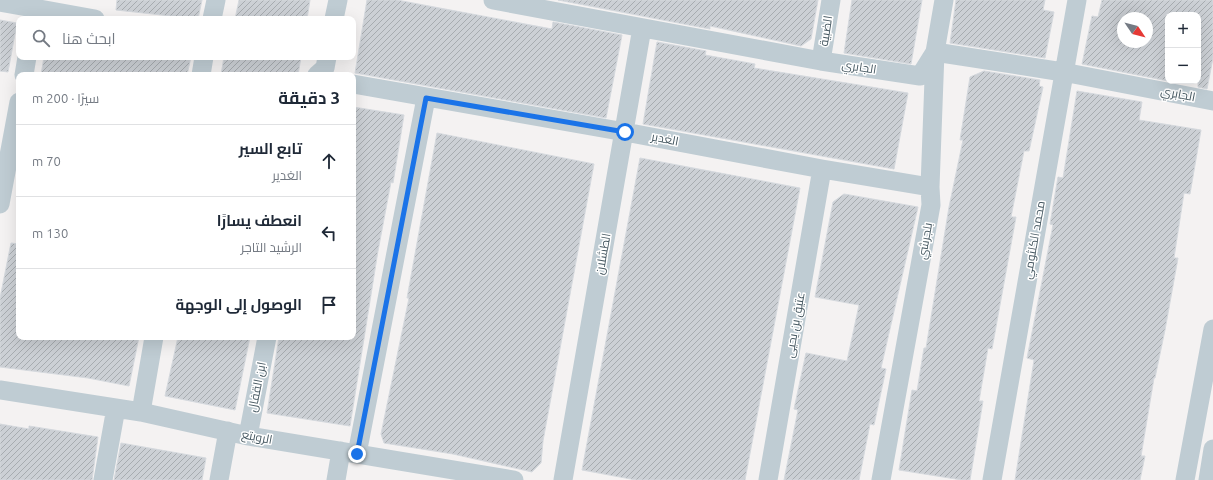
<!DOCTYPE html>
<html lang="ar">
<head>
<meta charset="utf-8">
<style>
  body { margin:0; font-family:Ubuntu,Cairo,sans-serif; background:#f2f2f3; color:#1f2937; direction:rtl }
  .controls { position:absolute; right:12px; top:12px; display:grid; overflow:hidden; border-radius:8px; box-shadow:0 4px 16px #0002 }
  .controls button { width:36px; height:36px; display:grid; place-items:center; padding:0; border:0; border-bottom:1px solid #e0e1e3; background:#fff; color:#1f2937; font:20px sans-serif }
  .compass { position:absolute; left:1117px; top:12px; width:36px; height:36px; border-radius:50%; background:#fff; box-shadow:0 4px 16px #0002; rotate:125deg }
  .stop { position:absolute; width:12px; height:12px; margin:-9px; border:3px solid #1a73e8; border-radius:50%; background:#fff }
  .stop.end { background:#1a73e8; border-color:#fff; box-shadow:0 1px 4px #0008 }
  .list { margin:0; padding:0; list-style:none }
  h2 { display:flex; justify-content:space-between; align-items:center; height:52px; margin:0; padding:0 16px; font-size:17px }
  h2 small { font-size:13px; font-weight:400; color:#747a83 }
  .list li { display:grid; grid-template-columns:26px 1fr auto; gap:12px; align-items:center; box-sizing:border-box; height:72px; padding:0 16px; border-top:1px solid #e0e1e3 }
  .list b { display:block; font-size:15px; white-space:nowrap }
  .list p { margin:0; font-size:13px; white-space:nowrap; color:#747a83 }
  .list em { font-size:13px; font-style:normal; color:#747a83 }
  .icon { flex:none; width:22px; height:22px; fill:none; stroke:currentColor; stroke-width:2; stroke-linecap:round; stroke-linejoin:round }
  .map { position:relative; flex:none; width:1213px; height:480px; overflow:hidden; direction:ltr }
  .search { position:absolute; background:#fff; box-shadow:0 4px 16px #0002; left:16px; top:16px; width:340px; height:44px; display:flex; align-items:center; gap:10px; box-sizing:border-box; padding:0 14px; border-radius:8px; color:#747a83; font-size:15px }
  .panel { position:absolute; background:#fff; box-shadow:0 4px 16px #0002; left:16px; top:72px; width:340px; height:268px; border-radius:8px; direction:rtl }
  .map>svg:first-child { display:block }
</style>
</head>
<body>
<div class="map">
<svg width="1213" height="480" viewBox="0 0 1213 480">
  <defs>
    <pattern id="building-hatch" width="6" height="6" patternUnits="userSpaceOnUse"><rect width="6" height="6" fill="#ccd0d5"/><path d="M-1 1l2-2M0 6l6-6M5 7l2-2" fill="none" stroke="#a7acb0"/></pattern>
  </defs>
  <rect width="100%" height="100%" fill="#f4f2f2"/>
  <path fill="url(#building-hatch)" stroke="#d5d9de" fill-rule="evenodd" d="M117 0H202L198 19 116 10Z
    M239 0H310L307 19H235Z
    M367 0H397L552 29 553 22 622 35 606 118 355 73Z
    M558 0H818L811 39 801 46 710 26V29Z
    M852 0H922L911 64 844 53Z
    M956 0H1045L1043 10 1054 12 1045 58 950 43Z
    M1102 0H1213V58L1207 89 1198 87V15H1168V81L1082 64 1092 16 1098 17ZM1123 18H1147V42H1123Z
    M0 20 17 23 8 72 0 71Z
    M657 42 706 51 705 55 755 64 754 68 908 93 894 169 643 124Z
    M44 57H191L187 75H41Z
    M224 57H301L298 75H221Z
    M984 71 1040 80 1039 86 1043 87 1029 151H1024L1011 217H1016L992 349 988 348 979 401H983L970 480H962L899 470 912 390 917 391 924 348H926L949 207 963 140H960L970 77Z
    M1077 91 1142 102 1139 120 1201 130 1190 194 1184 193 1174 258H1178L1165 330 1155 378H1154L1141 456H1145L1140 480H1015L1034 360 1027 358 1053 225 1050 224 1058 177 1063 178Z
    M353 107 404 115 393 183 391 182 378 251 350 426 267 413 279 337H353Z
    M437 133 594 164 543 441 541 463 532 472 453 454 384 443 381 434 409 298H407Z
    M640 158 800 188 745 480H636L582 470Z
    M844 194 918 207 881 368 886 369 874 425 870 424 859 480H784L798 410 794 409 806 353 847 361 859 305 815 297 833 202Z
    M11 243 19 244V337H139L129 386 88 378 0 367V298Z
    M178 337H250L235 410 165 396Z
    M0 424 29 429V426L98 437 92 480H0Z
    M121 443 206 458 202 480H114Z"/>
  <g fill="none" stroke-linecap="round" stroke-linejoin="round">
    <path stroke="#bfccd3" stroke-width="19" d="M493 0 821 61 920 76 935 52 1063 72 1213 101
      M0 2 95 19
      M212 19 216 0
      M334 19 338 0
      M821 61 831 0
      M24 75 27 57
      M201 75 204 57
      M317 75 325 68 327 57
      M353 84 625 132 822 169 930 187
      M0 204 19 102
      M0 390 141 412 248 436 514 480
      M141 412 154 337
      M248 436 267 337
      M357 454 426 98
      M103 480 116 408
      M219 480 228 431
      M336 480 341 451
      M563 480 642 28
      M768 480 822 169
      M881 480 931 205 930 187 935 52 944 0
      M992 480 1077 0
      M1185 480 1213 329
      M1208 480 1213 449"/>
  </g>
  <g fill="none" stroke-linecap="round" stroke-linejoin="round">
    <path stroke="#1a73e8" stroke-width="5" d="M357 454 426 98 625 132"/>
  </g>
  <g text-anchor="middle" stroke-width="3" stroke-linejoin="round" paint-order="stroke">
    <g font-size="12" fill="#475962" stroke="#fff">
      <text transform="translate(826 31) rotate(-81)" y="4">الضبية</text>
      <text transform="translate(859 67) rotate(9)" y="4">الجابري</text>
      <text transform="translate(1178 94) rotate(11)" y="4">الجابري</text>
      <text transform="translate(665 139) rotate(11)" y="4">الغدير</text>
      <text transform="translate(1034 240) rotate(-80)" y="4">محمد الكلثومي</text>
      <text transform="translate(925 241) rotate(-80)" y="4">بلجرشي</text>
      <text transform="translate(603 254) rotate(-80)" y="4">الطشلان</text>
      <text transform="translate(795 325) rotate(-80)" y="4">عتيق بن يحيى</text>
      <text transform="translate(257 387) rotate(-79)" y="4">ابن القفال</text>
      <text transform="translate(257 437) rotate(11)" y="4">الرويتع</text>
    </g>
  </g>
</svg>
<div class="controls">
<button>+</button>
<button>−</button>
</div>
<svg class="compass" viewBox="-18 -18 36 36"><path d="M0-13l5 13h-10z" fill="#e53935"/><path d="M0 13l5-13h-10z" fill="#747a83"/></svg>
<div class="stop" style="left:625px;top:132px"></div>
<div class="stop end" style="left:357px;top:454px"></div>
<div class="search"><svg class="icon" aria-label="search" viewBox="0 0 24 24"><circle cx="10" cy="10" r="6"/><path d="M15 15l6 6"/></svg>ابحث هنا</div>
<section class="panel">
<h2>3 دقيقة<small>سيرًا · 200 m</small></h2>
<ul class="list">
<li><svg class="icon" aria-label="ahead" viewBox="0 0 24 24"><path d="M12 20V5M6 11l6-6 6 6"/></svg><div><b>تابع السير</b><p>الغدير</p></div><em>70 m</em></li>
<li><svg class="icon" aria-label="left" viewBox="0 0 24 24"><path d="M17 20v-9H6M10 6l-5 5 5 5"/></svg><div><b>انعطف يسارًا</b><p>الرشيد التاجر</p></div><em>130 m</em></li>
<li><svg class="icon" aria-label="arrive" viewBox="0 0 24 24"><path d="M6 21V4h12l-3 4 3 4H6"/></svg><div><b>الوصول إلى الوجهة</b></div></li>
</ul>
</section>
</div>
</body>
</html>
